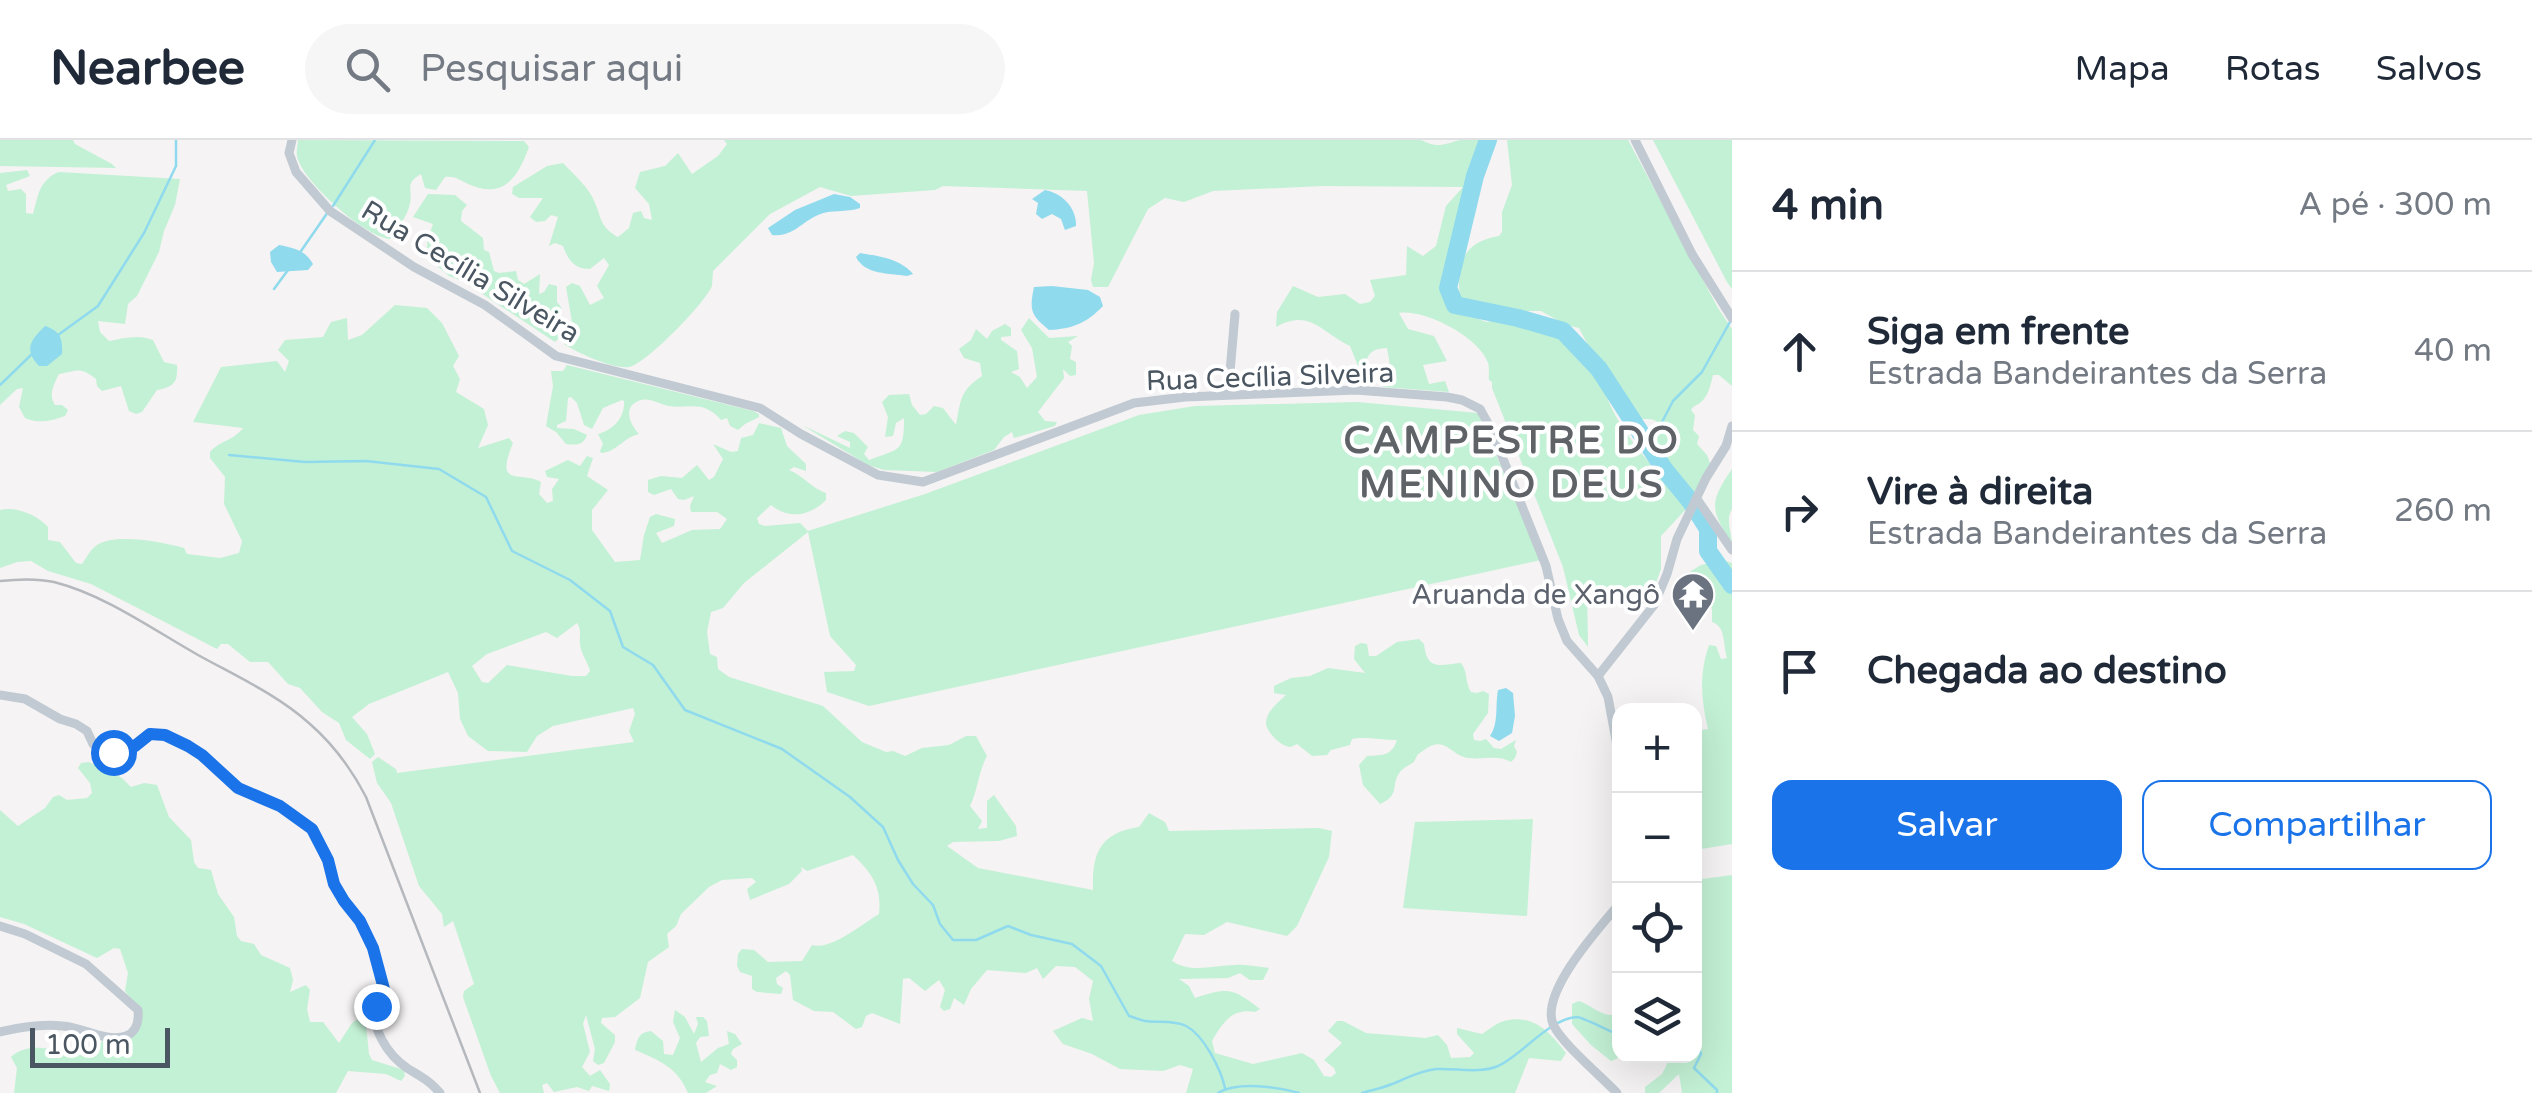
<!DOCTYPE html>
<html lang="pt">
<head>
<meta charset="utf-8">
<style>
  body { margin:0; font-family:"Varela Round",sans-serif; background:#f6f6f7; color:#1f2937 }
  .controls { position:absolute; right:30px; bottom:30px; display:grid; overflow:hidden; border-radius:20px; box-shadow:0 10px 40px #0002 }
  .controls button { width:90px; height:90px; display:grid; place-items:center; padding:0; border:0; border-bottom:2px solid #e0e1e3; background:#fff; color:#1f2937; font:50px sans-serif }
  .scale { position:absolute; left:30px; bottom:25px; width:140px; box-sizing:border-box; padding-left:10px; border:5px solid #4a5661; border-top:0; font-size:28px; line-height:35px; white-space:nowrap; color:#4a5661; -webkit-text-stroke:8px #fff; paint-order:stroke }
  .stop { position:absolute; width:30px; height:30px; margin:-22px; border:8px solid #1a73e8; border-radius:50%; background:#fff }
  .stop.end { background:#1a73e8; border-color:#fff; box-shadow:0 2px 10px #0008 }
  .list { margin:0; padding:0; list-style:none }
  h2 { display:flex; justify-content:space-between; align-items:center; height:130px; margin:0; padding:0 40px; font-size:42px }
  h2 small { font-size:32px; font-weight:400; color:#747a83 }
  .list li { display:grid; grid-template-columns:65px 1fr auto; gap:30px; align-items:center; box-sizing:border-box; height:160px; padding:0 40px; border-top:2px solid #e0e1e3 }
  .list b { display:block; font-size:38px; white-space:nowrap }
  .list p { margin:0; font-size:32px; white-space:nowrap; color:#747a83 }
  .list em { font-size:32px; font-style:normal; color:#747a83 }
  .actions { display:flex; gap:20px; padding:30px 40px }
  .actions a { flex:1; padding:22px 0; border:2px solid #1a73e8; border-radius:20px; text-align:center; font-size:35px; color:#1a73e8 }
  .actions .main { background:#1a73e8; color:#fff }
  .icon { flex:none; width:55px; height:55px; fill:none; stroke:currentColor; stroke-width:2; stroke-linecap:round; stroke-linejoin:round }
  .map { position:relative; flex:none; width:1732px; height:953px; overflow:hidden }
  header { display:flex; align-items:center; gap:60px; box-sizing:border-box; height:140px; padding:0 50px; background:#fff; border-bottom:2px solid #e0e1e3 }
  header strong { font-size:48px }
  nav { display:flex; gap:55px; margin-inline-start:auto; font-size:35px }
  .search { width:700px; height:90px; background:#f6f6f7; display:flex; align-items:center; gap:25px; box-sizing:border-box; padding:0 35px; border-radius:55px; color:#747a83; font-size:38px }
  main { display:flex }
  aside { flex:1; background:#fff }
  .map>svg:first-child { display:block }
</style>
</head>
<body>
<header>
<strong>Nearbee</strong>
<div class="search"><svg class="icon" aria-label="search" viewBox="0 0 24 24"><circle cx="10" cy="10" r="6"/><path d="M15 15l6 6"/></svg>Pesquisar aqui</div>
<nav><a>Mapa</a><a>Rotas</a><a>Salvos</a></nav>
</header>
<main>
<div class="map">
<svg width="1732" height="953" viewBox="0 0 1732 953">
  <rect width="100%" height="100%" fill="#f5f3f3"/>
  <path fill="#c3f1d5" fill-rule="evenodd" d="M0 0H73L75 4 112 24 116 28 0 26Z
    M298 0 524 1 529 7C518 37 504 60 468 44 459 40 456 36 445 37L436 50 425 48 421 34C404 44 413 48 410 63 408 75 398 89 390 99 365 97 302 41 297 16 296 11 298 5 298 0Z
    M724 0H1421C1440 9 1443 4 1460 0 1470 0 1484 0 1494 0L1479 24 1481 42 1462 95 1449 161 1454 169 1486 182 1513 178 1570 195 1604 231C1596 272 1664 337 1687 368L1661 396V429L1654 448 1587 447 1588 507 1579 495 1563 427 1492 248V242L1489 240C1488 234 1490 228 1488 223 1479 197 1425 169 1399 173L1408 189 1434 196 1447 221 1423 225 1429 244 1445 241 1449 252 1383 247 1382 238C1393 230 1389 220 1387 208 1374 209 1369 211 1365 224L1358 226 1350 206C1321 192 1310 168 1276 187L1277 172 1293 146 1318 157 1345 154 1360 164 1370 162 1375 156 1370 140 1406 135 1407 106 1423 116 1436 106 1446 66 1463 47 1322 46 1213 51 1184 62 1165 58 1148 69 1108 147H1093L1091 140 1094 123 1087 51 943 46 935 50 851 56 820 47 770 74 713 131C713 133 712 145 712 146 705 163 646 224 629 227 612 229 578 213 564 204L572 182 566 147 572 143 580 146 590 165 604 158 597 146 609 125 604 118 590 129C574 129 568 120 563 106L555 103 549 106 558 77 551 75 545 81 536 82 530 77 543 58H519L512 54 513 47 547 26 563 23C573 34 590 48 595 63 602 79 600 87 618 97L629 88 633 73 641 71 644 78 652 80 649 64 635 48 640 32 665 26 678 13 692 34 718 16 727 4Z
    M1507 0H1628L1718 168 1732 189V246L1719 235H1713C1711 244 1708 257 1700 263 1697 265 1693 266 1691 270L1695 275 1693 290 1699 296 1697 304 1707 315 1711 326 1692 356C1687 349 1684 340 1679 334 1669 321 1660 321 1652 303L1660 286C1657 278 1648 279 1640 279L1628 268 1623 249 1617 252 1610 245 1607 227 1588 205 1579 188 1566 185 1541 171H1497L1474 166 1460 158C1456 125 1462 102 1499 96L1502 92V72L1512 45Z
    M1653 0H1732V149L1727 142Z
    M27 30 30 36 6 45 8 51 21 49 26 54V73L33 74C38 56 39 40 59 32L180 39 175 65 164 91 159 112 137 156 128 164 125 184 98 181 100 192 109 201C124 198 139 194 153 200L164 222 177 225C178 242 174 247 157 250L142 272 136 274 129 271 121 246 102 251 97 246 96 239C80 226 77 231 59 234 54 244 48 255 55 265H62L68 270 65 276C52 281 38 284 25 278L19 267 23 248 17 249 0 265V33Z
    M428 54 455 55 467 65 462 71 461 81 483 98 484 110 489 112 494 131 499 133 516 131 518 140 524 144 540 134 539 154 544 152 549 144 557 146V162L561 167 560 177 565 184 566 190 555 202 463 141 449 136 426 117 428 98 433 84 413 77Z
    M395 165 427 168 442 183 459 216 453 226 460 239 456 252 484 269 488 285 478 308 509 298 513 303C494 349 520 330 541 342L539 354 547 363 553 361 552 349 559 339 547 337 545 331 568 320 580 326 587 316 593 318 587 336 608 350 592 370V390L615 422 640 420 644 395 650 377 656 374 675 379 674 386 656 393 662 403 692 390 720 389 727 379 717 372H691L690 366 694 356 684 360 678 359 671 349 654 355 648 352V340L661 336 682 338 697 325 709 340 714 337 723 319 713 304 731 312 738 311 741 298 753 295 759 283 781 288 787 306 806 324V331L794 327 789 330C804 336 811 348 826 353V360C810 376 789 380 771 365L757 378 759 384 765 386 800 383 808 391 925 354 1139 275 1195 266 1357 262 1478 273 1541 420 869 566 827 552 824 532 854 531 856 525 830 496 808 392 744 443 723 468 711 472 707 492 710 514 717 517 718 529 729 537 823 566 862 602 886 612 893 611 905 616 922 608 949 605 966 596H976L987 616C978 633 978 649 970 666L982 681 978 689 987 688V661L994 655 1016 686 1017 696 999 701 953 702 947 706 978 728 1093 750C1092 714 1099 693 1139 687L1149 673 1165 682 1169 691 1319 688 1332 691 1329 717 1297 786 1287 796 1227 782 1204 795 1185 794 1172 821C1191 834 1214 825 1236 825 1246 824 1258 827 1269 828L1263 840H1250L1240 833 1228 838 1179 839 1189 846 1195 858C1229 847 1232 848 1260 869L1255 872C1232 868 1223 882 1212 901L1215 913 1253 924 1302 913 1314 920 1324 936 1331 937 1336 933 1334 928 1324 920 1342 903 1328 891 1337 881H1343L1366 893 1425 898 1438 895 1447 905 1451 918 1470 917 1474 913 1457 894V888L1482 894C1488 890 1497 883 1504 881 1532 873 1550 892 1566 913L1561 921 1529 918 1515 953H1186L1193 929 1180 925 1163 931 1120 929 1092 914 1063 904 1053 891 1082 878 1093 881 1089 859 1093 841 1075 827 1056 826 1043 839 1037 828 1026 833 987 830 971 849 964 865 954 858 950 869 944 871 940 867 945 850 939 840 925 851 909 838 903 839 900 884 872 873 866 876 862 887 856 889 833 872 814 871 793 860 790 835 786 831 776 838 777 844 783 848 781 854 757 852 752 849V836L740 832 737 826 738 814 742 809 754 810 768 822 802 821 812 805C833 810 860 785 879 774 882 747 872 733 853 715L807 731 801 727 802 731 789 744 750 760 747 749 756 742 752 738 722 740 709 747 681 774 676 786 667 794 669 807 648 822 640 858 615 877 602 878 601 883 615 895V902L604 923 598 925 593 921 595 909 586 875 583 884 590 912 582 927 590 936 600 930 610 944 609 951 592 946 589 951 577 947 554 952 547 943 542 945 544 953H500L491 936 463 857 464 851 474 844 453 781 444 787 442 774 419 746 391 663 377 643 372 622 378 617 396 629 397 633 634 602 629 591 635 574 633 568 553 586 537 596 527 612 488 611 468 596 460 579 458 553 448 532 369 564 352 577 367 594 375 614 370 619 346 600 339 583 322 572 300 548 288 544 268 522H250L228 504H221L217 509 91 444 48 431 31 421 17 422 0 428V370C16 366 37 375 48 387V400L60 402 76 423 82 424C87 417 90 410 97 405 116 393 162 402 184 408L187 414 220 418 239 413 242 401 224 364 225 337 210 318V312C222 299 232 302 243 288L193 282 221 227 277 221 285 232 289 221 278 210 285 200 323 197 331 182 347 178 348 200 362 195ZM577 483C582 491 579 495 580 504 581 514 588 522 590 531L586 536H572L507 525 488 543 482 542 472 526 487 514 546 492 557 498Z
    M1029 178 1049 198 1078 196 1068 202 1072 206 1070 219 1076 222V235L1070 236 1063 229 1064 238 1038 272 1045 281 1057 282 1055 286 1014 298 1012 292 1004 297 994 310 937 332 884 330 868 325 802 285 850 308V302L837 296 845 291 854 293 868 307 864 314 869 320C900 308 904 313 904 278L896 283 893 296 885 297 888 277 882 262 889 255 909 254 912 265 920 275 926 274 934 266 943 268 956 285C961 259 960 251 982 236L980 223 964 218 959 209 971 200 976 189 987 199 992 191 1005 184 1011 188V196L1001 197V200L1017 211 1019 229 1011 232 1020 237 1027 248 1037 237 1032 208 1021 190Z
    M567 225 753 271 759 274V277L745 284 738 290 730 286 727 278 721 280C715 273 709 269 701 267 690 265 679 268 669 266 659 264 648 256 638 261 622 268 631 286 639 294 624 297 617 312 601 313L600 311 603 304 598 294C613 290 625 278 624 261L622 260 603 268 592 289 584 285 577 263 571 257 568 258 566 281 557 285V288L574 289 587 295C583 306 576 305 566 304L556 292 546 286 553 246 551 231H563Z
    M1732 329V369C1725 380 1732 393 1732 405 1712 370 1707 365 1732 329Z
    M1723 420 1732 423V704L1695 710V591L1708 589C1701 560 1699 534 1709 505L1716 506 1721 519 1727 518C1723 505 1726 486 1712 482V469L1703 457 1686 446 1688 433 1701 425Z
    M1419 499 1424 504C1427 531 1439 525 1461 523 1468 532 1465 543 1471 552L1477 553 1483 551 1489 554 1488 573 1473 594 1474 600 1480 601 1486 599 1494 608 1501 609 1516 600 1514 606 1517 612 1515 618 1511 622C1498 614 1484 620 1469 618 1450 616 1446 594 1424 610 1415 617 1419 612 1414 622 1411 624 1403 628 1400 632 1390 645 1401 655 1380 664L1363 645 1359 625 1367 616C1383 615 1392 616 1397 600 1385 600 1362 596 1352 599L1350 605 1331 610 1327 615 1312 616 1297 604C1294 605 1292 607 1289 607 1280 606 1266 591 1266 583 1266 571 1279 562 1286 555L1274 553V546L1291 538 1310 536 1328 528 1365 533 1354 519 1355 506 1361 503 1367 504 1369 516H1376L1397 502Z
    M89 622 122 638 131 647 144 643 157 645 169 677 191 700 194 722 198 728 211 730 218 754 234 777 237 796 241 801 254 804 261 815 290 828 293 840 290 852 306 845 310 850 307 869 310 882H323L339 903 352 883 365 874 369 914 372 920 404 930 405 936 401 941 386 934 348 931 336 953H14L17 928 11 917C26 903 48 908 67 912 72 913 78 916 83 915 92 914 98 906 103 900L124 898 141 873 125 851 128 833 120 809 114 808 97 818 24 784 0 777V670L18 686 45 668 53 657 59 655 67 660 87 658 92 653 90 643 78 628 81 623Z
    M1533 679 1527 776 1403 768 1415 682Z
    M1732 735V953H1682L1679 934 1659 953H1645V947L1662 934 1668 922 1665 916H1694L1695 740Z
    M1579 861C1593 866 1604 879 1619 874L1620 916H1623L1611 921 1591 905 1572 884V864Z
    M675 870 685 877 694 894 698 884 696 877H703L707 881 709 896 700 897 696 903 701 922 718 908 729 904 727 891 735 894 742 904 733 909 731 914 737 920V927L731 930 720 924 717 933 710 935 705 942 717 946 706 953H688C678 928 659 920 635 910 637 899 639 892 651 891L663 901 664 914 673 915 680 898 673 882Z"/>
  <path fill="#90daee" d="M1045 50C1061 53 1077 67 1076 86L1065 90 1061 79 1052 74 1042 79 1036 74 1038 63 1032 59Z
    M834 54 850 57 860 64V68C847 73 830 69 818 75 800 83 793 97 772 95L768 88 795 70Z
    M279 105C294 108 305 110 313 124L308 130 277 132 271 122 270 112Z
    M860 113C879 116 901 119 913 134L907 136C889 133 865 135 856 117Z
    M1052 146 1088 150 1100 157 1103 166C1087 183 1072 189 1049 190 1031 175 1029 171 1034 147Z
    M45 186C60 191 63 198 62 214L47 226H39C23 209 31 200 45 186Z
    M1506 548 1513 553 1515 576 1512 593 1499 601 1490 596C1499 583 1495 566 1498 550Z"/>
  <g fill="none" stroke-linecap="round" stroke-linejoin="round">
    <path stroke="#90daee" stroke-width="2.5" d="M333 66 375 0
      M301 111 328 72
      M274 149 288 130
      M58 195 98 166 144 93 176 26V0
      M0 245 31 215
      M1649 307 1673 261 1702 232 1731 180
      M229 315 305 322 366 321 439 329 486 357 512 411 570 440 610 471 623 507 653 525 685 570 782 609 850 657 883 687 898 720 913 744 933 765 940 784 953 800H976L1008 786 1031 795 1072 804 1101 826 1129 876C1134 877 1139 880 1145 881 1158 883 1174 880 1186 886 1204 895 1221 930 1225 948
      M1694 896 1701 914 1694 928 1717 950V953
      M1218 953C1237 941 1278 947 1299 953
      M1362 953C1372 950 1383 948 1392 944 1407 938 1419 931 1436 929 1456 928 1479 934 1498 926 1521 916 1550 878 1577 877 1582 877 1611 892 1620 895"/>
    <path stroke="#90daee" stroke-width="18" d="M1488 0 1475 36 1448 148 1455 165 1518 178 1563 191 1599 229 1664 329 1691 362 1708 389V411L1732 445"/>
    <path stroke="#c1cad2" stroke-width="9" d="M292 0 289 13 296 32 330 71 414 127 485 165 556 216 760 268 801 294 878 335 923 342 1134 263 1185 257 1356 250 1447 257 1462 260 1480 269 1491 289 1546 426 1558 479 1567 501 1598 536 1608 557 1620 622
      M1635 0 1692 114 1732 178
      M1228 255 1235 174
      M1697 359 1732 410
      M1598 536 1654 465 1667 434 1677 399 1706 338 1726 306 1732 286
      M0 555 25 559 60 579 76 584 87 591 93 604C119 618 129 610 149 593L165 595 188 605 202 615 238 648 280 666 312 689 329 720 335 744 344 761 360 781 373 809 384 849C381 854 378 859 376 864 370 888 388 915 407 928 420 936 430 941 440 953
      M0 786 25 794 86 824 138 870C139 880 137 892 126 896 107 903 82 887 63 886 43 884 20 887 0 892
      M1617 953C1601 936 1561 903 1553 884 1540 852 1600 787 1620 763"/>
    <path stroke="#b5b8bd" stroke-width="2.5" d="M0 441C18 439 36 438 54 442 105 455 152 489 198 515 236 536 278 555 310 584 334 605 351 628 366 657L480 953"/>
  </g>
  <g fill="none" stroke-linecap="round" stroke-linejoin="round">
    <path stroke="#1a73e8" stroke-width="12" d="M113 612 135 606 150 594 165 595 188 606 202 615 238 648 280 666 312 689 328 720 334 744 344 761 360 781 373 808 384 849 376 866"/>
  </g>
  <defs>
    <g id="temple-pin" transform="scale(2.25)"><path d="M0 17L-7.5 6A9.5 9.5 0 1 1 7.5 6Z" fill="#6b7280" stroke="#fff"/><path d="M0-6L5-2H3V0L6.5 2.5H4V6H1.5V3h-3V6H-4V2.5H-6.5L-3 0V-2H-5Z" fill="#fff"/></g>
  </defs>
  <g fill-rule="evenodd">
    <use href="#temple-pin" x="1693" y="454"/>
  </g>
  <g text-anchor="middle" stroke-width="8" stroke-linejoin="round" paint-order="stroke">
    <g font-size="28" fill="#4a5661" stroke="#fff">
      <text transform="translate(471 131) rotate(31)" y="10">Rua Cecília Silveira</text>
      <text transform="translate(1270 236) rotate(-2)" y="10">Rua Cecília Silveira</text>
    </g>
    <g font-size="28" fill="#5b616d" stroke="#fff" text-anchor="end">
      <text x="1660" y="464">Aruanda de Xangô</text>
    </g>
    <g font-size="38" font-weight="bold" letter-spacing="2.5" fill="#5f6368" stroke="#fff">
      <text x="1512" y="313">CAMPESTRE DO<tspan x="1512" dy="44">MENINO DEUS</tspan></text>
    </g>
  </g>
</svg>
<div class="controls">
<button>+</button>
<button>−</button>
<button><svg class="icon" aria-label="locate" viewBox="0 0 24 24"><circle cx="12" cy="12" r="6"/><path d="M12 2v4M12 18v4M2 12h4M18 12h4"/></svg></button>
<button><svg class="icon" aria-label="layers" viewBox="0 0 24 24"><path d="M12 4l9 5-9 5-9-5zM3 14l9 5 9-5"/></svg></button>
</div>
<div class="scale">100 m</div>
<div class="stop" style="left:113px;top:612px"></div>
<div class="stop end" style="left:376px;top:866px"></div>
</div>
<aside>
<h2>4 min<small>A pé · 300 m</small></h2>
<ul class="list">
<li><svg class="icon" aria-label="ahead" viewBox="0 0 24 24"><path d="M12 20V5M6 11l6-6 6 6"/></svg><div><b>Siga em frente</b><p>Estrada Bandeirantes da Serra</p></div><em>40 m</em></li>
<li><svg class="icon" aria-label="right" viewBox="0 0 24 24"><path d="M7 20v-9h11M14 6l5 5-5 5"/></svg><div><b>Vire à direita</b><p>Estrada Bandeirantes da Serra</p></div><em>260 m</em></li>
<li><svg class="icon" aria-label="arrive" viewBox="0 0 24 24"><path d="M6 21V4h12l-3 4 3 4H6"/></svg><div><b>Chegada ao destino</b></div></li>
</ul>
<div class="actions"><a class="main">Salvar</a><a>Compartilhar</a></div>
</aside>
</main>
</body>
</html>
